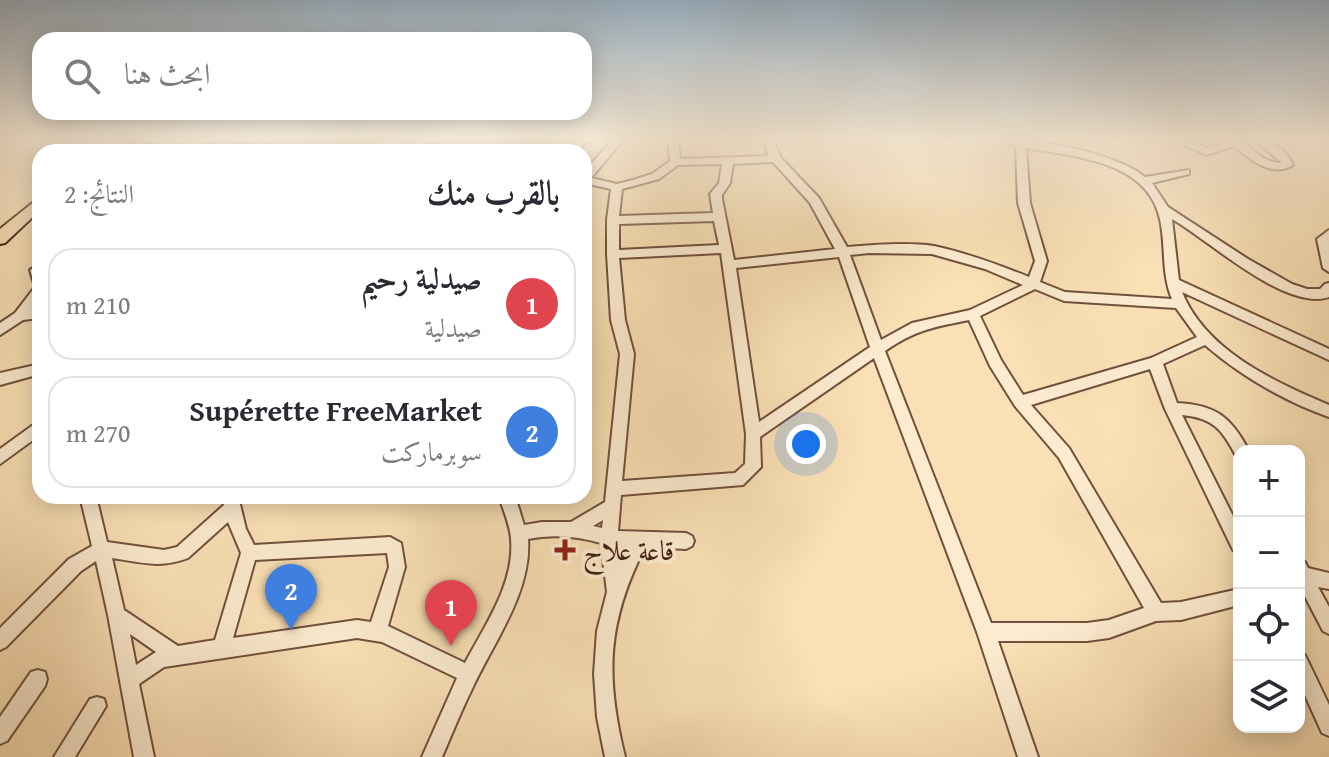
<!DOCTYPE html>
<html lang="ar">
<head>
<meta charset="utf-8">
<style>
  body { margin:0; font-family:"Gentium Book Plus",Amiri,serif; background:#f7f7f7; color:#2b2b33; direction:rtl }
  .controls { position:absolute; right:24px; bottom:24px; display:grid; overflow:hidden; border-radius:16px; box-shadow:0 4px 20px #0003 }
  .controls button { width:72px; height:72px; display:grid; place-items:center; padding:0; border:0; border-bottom:2px solid #e1e1e2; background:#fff; color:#2b2b33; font:40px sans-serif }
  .you { position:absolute; left:806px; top:444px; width:28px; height:28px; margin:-20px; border:6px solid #fff; border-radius:50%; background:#1a73e8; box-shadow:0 0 0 12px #1a73e833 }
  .badge { display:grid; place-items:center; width:52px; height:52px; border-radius:50%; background:#8f2418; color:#fff; font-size:26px; font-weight:700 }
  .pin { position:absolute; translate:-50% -66px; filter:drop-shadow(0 2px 4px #0008) }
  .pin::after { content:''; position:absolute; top:42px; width:28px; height:24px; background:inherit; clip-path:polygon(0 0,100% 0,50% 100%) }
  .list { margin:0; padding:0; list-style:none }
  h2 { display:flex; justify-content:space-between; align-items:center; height:104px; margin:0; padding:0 32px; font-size:34px }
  h2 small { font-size:26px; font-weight:400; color:#7c7c81 }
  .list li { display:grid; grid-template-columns:52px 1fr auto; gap:24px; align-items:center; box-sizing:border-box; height:112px; margin:0 16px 16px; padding:0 16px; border:2px solid #e1e1e2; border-radius:24px }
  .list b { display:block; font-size:30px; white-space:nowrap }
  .list p { margin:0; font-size:26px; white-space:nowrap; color:#7c7c81 }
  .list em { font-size:26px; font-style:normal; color:#7c7c81 }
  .icon { flex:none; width:44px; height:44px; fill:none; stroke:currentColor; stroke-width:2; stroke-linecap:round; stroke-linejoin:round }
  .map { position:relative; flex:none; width:1329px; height:757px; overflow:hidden; direction:ltr }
  .search { position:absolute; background:#fff; box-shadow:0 4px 20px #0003; left:32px; top:32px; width:560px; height:88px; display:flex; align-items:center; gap:20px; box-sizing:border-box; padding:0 28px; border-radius:24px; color:#7c7c81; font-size:30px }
  .panel { position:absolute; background:#fff; box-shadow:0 4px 20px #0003; left:32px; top:144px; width:560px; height:360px; border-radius:24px; direction:rtl }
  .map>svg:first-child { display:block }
</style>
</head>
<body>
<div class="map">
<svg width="1329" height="757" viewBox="0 0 1329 757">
  <rect width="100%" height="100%" fill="#fae0b5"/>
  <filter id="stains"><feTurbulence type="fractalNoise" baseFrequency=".0025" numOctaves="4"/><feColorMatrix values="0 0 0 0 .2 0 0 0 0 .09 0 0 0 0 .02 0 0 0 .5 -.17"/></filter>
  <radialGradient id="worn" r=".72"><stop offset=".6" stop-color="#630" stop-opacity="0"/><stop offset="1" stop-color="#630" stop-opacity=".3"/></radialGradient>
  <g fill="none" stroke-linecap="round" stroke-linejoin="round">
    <g stroke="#71513d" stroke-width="4">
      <path id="minor" d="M140 139H153L135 152H123Z
        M416 139H426L429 152H419Z
        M535 139H549L526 152H513Z
        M578 139H590L575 152H564Z
        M613 139H624L591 178 617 184 633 180 652 174 670 161 668 139H678L680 159 769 156 763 139H773L781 158 819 198 847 247C873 245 908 242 934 246 967 253 999 265 1029 277L1035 261 1018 203 1016 146 998 139C1038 139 1114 152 1145 177L1189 170V174L1152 183 1168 207 1248 259 1292 284 1307 289H1320L1325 284 1329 283V297C1286 312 1209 240 1172 219L1179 280 1329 349V360L1182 292C1206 351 1273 381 1329 405V417C1284 401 1241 376 1205 345L1163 364 1177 403C1216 405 1231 417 1249 451H1239V457L1236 456C1222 429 1213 418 1182 415L1239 528V553L1233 550 1165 409 1150 369 1031 405 1069 448 1161 603 1181 602 1239 589V605L1181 620 1156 621 1109 638 1087 641H998L1038 757H1018L977 632 874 358 760 437 761 467 743 485 621 495 618 531 686 533 692 536 694 541 692 546 686 549 645 547C607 622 605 676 625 757H605L597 717 594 674 597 631 607 592 601 543C577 536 553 534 528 539 532 592 493 643 472 689 461 711 452 734 442 757H422L457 678 382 642 357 638 164 667 139 684 154 757H134L108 615 96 561 81 571 6 647 0 650V628L69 559 92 546 80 496H96L107 542 164 550 177 547 224 505 222 496H238L246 529 254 545 390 537 401 543 405 567 388 626 465 663C485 625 515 583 511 539 510 524 503 510 499 496H515L524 525 542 522H571L605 502 620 354 611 320 607 254V220L611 189 584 183V172ZM1026 148C1074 157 1147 160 1160 219 1166 246 1161 273 1172 299L1065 292 1040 282 1047 261 1030 203ZM773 162 810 203 835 249 734 260 722 199V195L730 183 733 164ZM722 164 719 183 710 194 713 213 619 216 622 189 659 179 678 165ZM714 221 719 245 619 250V224ZM721 253 746 434 745 464 735 473 622 481 634 354 625 320 619 258ZM869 253 932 254 985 269 1023 285 970 310 912 323 881 340 850 255ZM839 257 870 347 759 422 736 268ZM1035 289 1064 301 1176 308 1197 337 1151 358 1023 395 1001 360 980 316ZM969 320 990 366 1015 406 1059 458 1144 608 1109 620 1087 623H991L885 351C915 330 934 327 969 320ZM603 520 602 528 593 526ZM228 522 241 553 215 640 178 646 124 610 112 558C140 562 160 569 188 558ZM618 546H628L620 562ZM387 553 389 567 371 622 357 620 233 638 255 560ZM130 634 156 652 136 665Z
        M1173 139H1187L1207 148 1238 139C1252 148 1263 163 1282 163L1254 139C1270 139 1287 150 1293 165 1272 178 1251 160 1234 146L1206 155Z
        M219 142 282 149 287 152H253L215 147V143Z
        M1329 230V272L1323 268 1317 239Z
        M36 266 40 267V298L32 309 40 308V318L23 320 0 335V323L15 313 35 287 30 270Z
        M40 364V374L0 385V373Z
        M40 420V435L0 464V449Z
        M1299 560 1305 562 1308 568 1329 573V589L1318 587 1329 607V634L1323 631 1299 585Z
        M1299 652 1305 655 1329 705V736L1322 733 1299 682Z
        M38 670 45 672 47 679 45 686 7 741 0 744V717L31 672Z
        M97 697 104 699 106 706 75 757H54L90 699Z"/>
    </g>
    <g stroke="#432115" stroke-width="4">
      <path id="major" d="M215 139H230L216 152H201Z
        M40 197V210L5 243 0 244V229Z"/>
    </g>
    <use href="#minor" fill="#fcebcf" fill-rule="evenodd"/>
    <use href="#major" fill="#fae0b5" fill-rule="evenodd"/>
  </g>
  <linearGradient id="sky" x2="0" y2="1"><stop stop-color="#96acbe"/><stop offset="0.57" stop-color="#fdf1de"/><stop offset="1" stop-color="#fdf1de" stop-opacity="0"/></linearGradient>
  <rect width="1329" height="245" fill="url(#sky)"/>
  <path fill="#8f2418" stroke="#fcebcf" stroke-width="3" d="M561 538h8v8h8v8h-8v8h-8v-8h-8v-8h8z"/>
  <g text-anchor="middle" stroke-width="8" stroke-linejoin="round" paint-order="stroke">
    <g font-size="28" fill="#432115" stroke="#fcebcf" text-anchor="start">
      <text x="583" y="560">قاعة علاج</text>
    </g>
  </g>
  <rect width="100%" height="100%" filter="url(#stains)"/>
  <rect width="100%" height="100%" fill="url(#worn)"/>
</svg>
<div class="controls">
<button>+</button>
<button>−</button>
<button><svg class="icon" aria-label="locate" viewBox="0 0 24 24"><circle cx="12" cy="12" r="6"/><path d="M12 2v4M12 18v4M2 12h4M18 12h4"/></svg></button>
<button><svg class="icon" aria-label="layers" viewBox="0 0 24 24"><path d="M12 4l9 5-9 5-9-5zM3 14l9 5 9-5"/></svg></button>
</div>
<div class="you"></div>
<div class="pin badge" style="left:451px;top:646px;background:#e0444e">1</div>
<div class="pin badge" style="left:291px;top:630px;background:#3f7fe0">2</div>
<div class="search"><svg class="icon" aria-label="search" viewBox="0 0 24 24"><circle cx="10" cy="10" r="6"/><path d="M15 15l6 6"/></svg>ابحث هنا</div>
<section class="panel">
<h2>بالقرب منك<small>النتائج: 2</small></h2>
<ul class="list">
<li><span class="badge" style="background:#e0444e">1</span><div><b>صيدلية رحيم</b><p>صيدلية</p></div><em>210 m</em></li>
<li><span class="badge" style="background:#3f7fe0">2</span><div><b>Supérette FreeMarket</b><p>سوبرماركت</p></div><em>270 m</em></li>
</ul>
</section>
</div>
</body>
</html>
